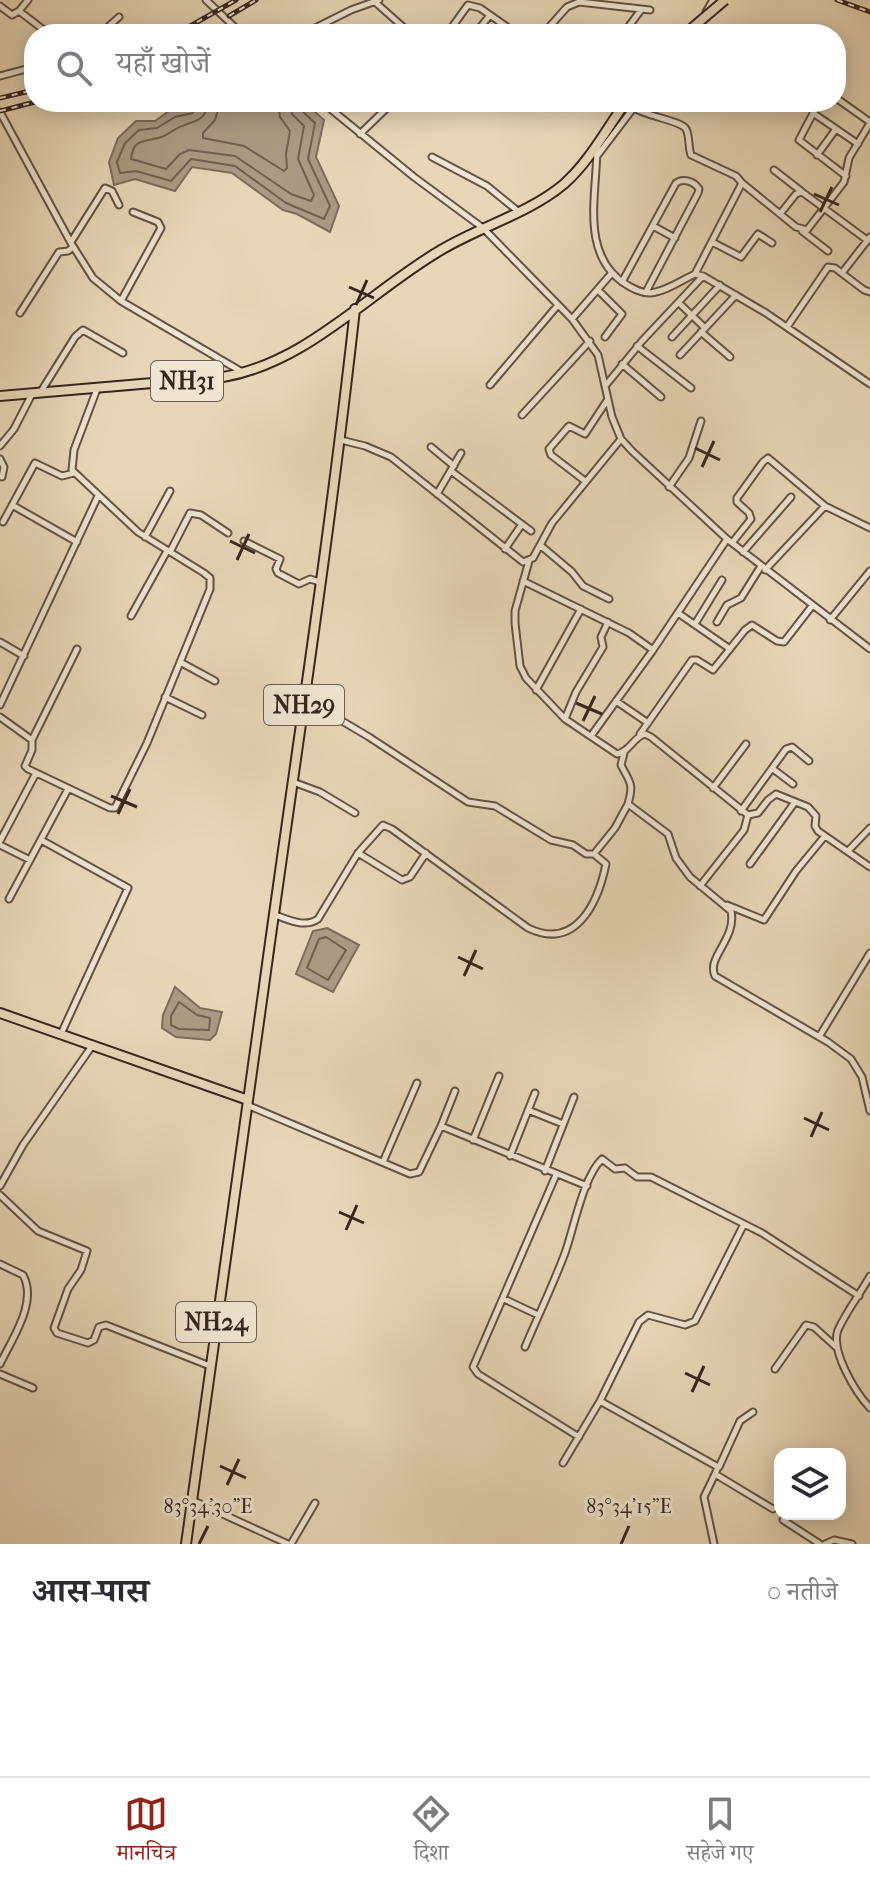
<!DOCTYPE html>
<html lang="hi">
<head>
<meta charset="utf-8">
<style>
  body { margin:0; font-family:"IM FELL French Canon","Noto Serif Devanagari",serif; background:#f2f2f3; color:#2b2b33 }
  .controls { position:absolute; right:24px; bottom:24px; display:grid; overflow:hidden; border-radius:16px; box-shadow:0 4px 20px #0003 }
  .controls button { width:72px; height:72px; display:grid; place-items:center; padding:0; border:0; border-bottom:2px solid #e1e1e2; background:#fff; color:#2b2b33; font:40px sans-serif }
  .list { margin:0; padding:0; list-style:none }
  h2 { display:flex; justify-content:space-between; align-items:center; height:104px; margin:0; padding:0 32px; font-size:34px }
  h2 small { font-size:26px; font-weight:400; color:#7c7c81 }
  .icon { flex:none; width:44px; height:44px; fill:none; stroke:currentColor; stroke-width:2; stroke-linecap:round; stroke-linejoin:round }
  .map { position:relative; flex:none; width:870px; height:1544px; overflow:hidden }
  .search { position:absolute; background:#fff; box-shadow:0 4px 20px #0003; left:24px; right:24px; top:24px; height:88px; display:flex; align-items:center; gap:20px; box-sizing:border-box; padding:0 28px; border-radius:32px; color:#7c7c81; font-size:30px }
  .sheet { height:232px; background:#fff }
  nav { display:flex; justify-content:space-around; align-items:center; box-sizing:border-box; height:112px; border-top:2px solid #e1e1e2; background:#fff; font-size:22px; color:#7c7c81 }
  nav a { display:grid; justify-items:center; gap:4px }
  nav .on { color:#8f2418 }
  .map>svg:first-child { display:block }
</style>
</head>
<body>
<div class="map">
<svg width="870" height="1544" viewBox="0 0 870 1544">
  <rect width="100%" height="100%" fill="#e7d7b8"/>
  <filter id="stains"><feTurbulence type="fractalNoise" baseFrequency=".0025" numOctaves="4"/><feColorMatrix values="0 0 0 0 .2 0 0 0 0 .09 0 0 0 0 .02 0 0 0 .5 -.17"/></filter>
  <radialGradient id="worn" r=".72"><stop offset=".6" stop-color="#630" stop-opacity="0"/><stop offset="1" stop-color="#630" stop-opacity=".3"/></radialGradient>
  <path fill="#ab9b84" stroke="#7d6c5c" stroke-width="2" d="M207 102H304L324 120 316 157 339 206 330 232 297 214 283 210 232 173 192 167 175 191 135 179 114 185 109 162 118 138 136 121H155L172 109Z
    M327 928 359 945 333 992 296 974 313 931Z
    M175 987 200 1008 222 1012 216 1034 210 1040 176 1037 162 1028 163 1015Z"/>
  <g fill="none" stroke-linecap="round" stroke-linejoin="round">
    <path stroke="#716052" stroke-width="2" d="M198 102 193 113 175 117 157 128 139 130 125 143 117 162 120 173 136 171 171 181 191 159 235 166 286 203 324 219 330 206 308 159 315 123 301 110 300 102
      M208 102C206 124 191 120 176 129 170 132 165 137 158 138 143 142 133 139 131 159L166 169 180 154 189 150 235 156 291 194 311 201 314 195 298 159 304 126 292 114 290 102
      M220 102 215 120 203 133V138L244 146 284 171 287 168 286 154 290 131 280 117 278 102
      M326 937 346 950 328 980 307 968 319 939Z
      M179 1002 197 1015 210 1018 209 1030 179 1029 171 1025V1016Z"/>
    <g stroke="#635245" stroke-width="9">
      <path id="minor" d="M206 0 242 34
        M375 2 411 34
        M0 6 12 15 19 11 49 34
        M19 11 28 0
        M706 12 713 0
        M100 34 119 17
        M303 34 351 10 379 0
        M447 34 468 5 480 8 517 34
        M475 34 490 15
        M543 34 567 7 579 2 650 10
        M623 34 641 10
        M836 75 838 71
        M0 76 34 67
        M836 98 870 122
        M322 102 414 177 483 228 572 319 598 355 612 417 621 439 632 451 727 539 870 649
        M819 102 799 140 846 176
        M634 108C646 116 682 121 686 129 690 137 688 147 691 155L736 176 742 183 695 274
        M0 112 71 243 93 278 121 301 242 372
        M813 113 858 144
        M360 134 393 102
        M597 147C597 194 579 256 627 285 634 289 641 293 650 293 665 292 682 280 695 274L703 276 766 313 870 384
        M817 155 836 129
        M597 156 638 102
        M432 157 487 186 519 212
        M774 170 801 191
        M742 183 796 227 807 230 844 182 849 158 870 123
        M780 214 796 194 802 192 867 240
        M653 226 675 238
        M802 231 828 251
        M71 242 105 188 112 191 119 205
        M712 242 741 257 758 234 772 243
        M842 273 870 237
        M622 282 676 183C683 178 694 181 699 189L698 193 646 292
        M598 290 622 314 605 337
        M121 301 161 228 158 222 133 212
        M679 303 705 328
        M20 313 59 252 68 251 73 247
        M572 319 611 274
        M787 327 828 267 835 268 864 290 870 292
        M701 332 730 357
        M672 337 720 285
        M637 346 691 388
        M680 355 736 295
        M622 364 661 397
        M490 385 558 305
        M606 385 642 341 703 276
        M40 393 75 337 83 330 123 353
        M522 415 590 341
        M341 440 365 446 391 457 523 562 533 558 552 523 621 439
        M0 446 14 429 32 394
        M431 447 454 466
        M0 459 4 467 2 477
        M451 471 531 531
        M585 481 551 455 549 449 569 426 585 434 608 399
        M669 487 689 458 701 421
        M437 494 461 453
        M12 505 77 542
        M3 522 35 463 62 476 74 473
        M145 537 170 491
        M244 541 280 559 276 569 278 573 299 584 310 579 320 582
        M732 543 751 519 749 513 737 502V498L763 462 768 458 825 506 870 528
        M540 545 572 572 583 586 609 599
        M505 549 522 524
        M170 552 190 513 201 515 228 533
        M743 552 791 497
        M529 561 515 611V623L520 666 526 678 565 719 617 754C631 751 633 737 645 734L651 737 748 815 758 813 768 800 776 794 808 807 816 816 815 826 818 831 870 867
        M765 570 825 506
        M523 581 629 633 653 650
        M678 613 730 649
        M131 616 167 551
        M830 620 870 571
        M717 622 727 605 741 598 761 566
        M695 624 722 580
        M0 642 24 656
        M180 662 215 681
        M536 690 581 609
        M165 697 202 715
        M305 699 369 737 468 802 495 806 551 840 573 845 586 854H594L615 828 628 804
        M616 701 648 723
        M0 705 98 496
        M0 717 32 740V750L25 766 28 769 110 808H115L147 743 210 589V578L204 573 138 532 72 470 74 450 97 389
        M565 719 576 692 603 647 601 637 608 622
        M640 734 692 660H697L713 670 745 630 752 625 777 641 784 642 812 606
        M591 736 653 650 727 539
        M32 740 77 649
        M624 753 621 765C630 783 634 783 628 804L668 834 676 858 690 877 731 911C737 939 706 957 715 976L828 1042 851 1059 862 1077 870 1111
        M773 769 793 784
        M293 782 320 792 355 813
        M713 788 746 744
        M741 811 786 749 792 747 809 761
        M41 840 128 888 61 1034
        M0 841 36 773
        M0 845 30 860
        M848 851 870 828
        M358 853 402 880 410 877 426 853
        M750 864 795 802
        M700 886 744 830 748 815
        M9 899 68 789
        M727 905 764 920 796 871 824 837
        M275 915C289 920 305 928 318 919L358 853 383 825 392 829 528 928C576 951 598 903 606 864L594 854
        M819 1037 870 953
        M247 1105 410 1174 419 1172 441 1126 587 1186
        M528 1110 563 1124
        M441 1126 455 1091
        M473 1140 499 1076
        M510 1156 535 1093
        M383 1162 417 1083
        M545 1171 574 1097
        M556 1175 473 1367 478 1374 579 1437
        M0 1186 23 1145 92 1046
        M0 1195 38 1231 87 1251 81 1270 68 1289 54 1328 57 1333 88 1343 94 1340 99 1327 106 1325 210 1366
        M0 1264 23 1275C38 1302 12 1339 0 1364
        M870 1276C860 1294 846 1312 838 1330 830 1351 856 1393 870 1408
        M504 1299 538 1315
        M525 1347C538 1316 553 1285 565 1253 574 1228 583 1177 602 1159L615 1169 625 1168 637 1177H651L762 1233 859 1296
        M775 1369 806 1325 814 1327 836 1347
        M0 1374 33 1388
        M600 1401 718 1467 715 1474 773 1509
        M563 1463 600 1401 639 1322 648 1315 685 1325 695 1321 744 1224
        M719 1467 740 1421 753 1412
        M192 1500 288 1544
        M783 1520 820 1544
        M291 1544 315 1503
        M714 1544 704 1497 715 1474
        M825 1544 834 1540 852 1544"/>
    </g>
    <g stroke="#37261f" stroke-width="12">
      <path id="trunk" d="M0 396 223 377C307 363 369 292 441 250 481 226 528 214 564 184 590 161 606 129 626 102
        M0 1013 248 1100
        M186 1544C212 1358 238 1172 264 986 295 760 330 536 355 309"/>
    </g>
    <use href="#minor" stroke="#efe5d1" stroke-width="5"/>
    <use href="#trunk" stroke="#e7d7b8" stroke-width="8"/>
    <g stroke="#37261f" stroke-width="5">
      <path id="rail" d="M837 0 870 12
        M229 16 256 0
        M176 34 236 0
        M0 98 34 90
        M0 111 35 102"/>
    </g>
    <use href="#rail" stroke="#efe5d1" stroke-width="2" stroke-dasharray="6" stroke-linecap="butt"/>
    <g stroke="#37261f" stroke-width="12" stroke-linecap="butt">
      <path id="trunk-bridge" d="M685 34 725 0"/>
    </g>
    <use href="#trunk-bridge" stroke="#e7d7b8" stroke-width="8"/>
  </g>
  <path fill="none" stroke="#37261f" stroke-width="3" d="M814 194 839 205M820 212 832 187M349 287 374 298M356 305 367 280M695 448 720 460M702 467 714 441M230 541 255 553M237 560 249 534M576 703 602 714M583 721 595 696M111 796 137 807M118 814 130 789M458 957 483 969M464 976 476 950M804 1118 829 1130M811 1137 822 1112M339 1212 364 1223M346 1230 357 1205M685 1373 710 1385M692 1392 704 1366M220 1466 246 1478M227 1485 239 1459M199 1544 208 1526M621 1544 629 1526"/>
  <g text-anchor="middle" stroke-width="6" stroke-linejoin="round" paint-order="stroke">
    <g fill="#efe5d1" stroke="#6e5f54" stroke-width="2">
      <rect x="151" y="361" width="72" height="40" rx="6"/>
      <rect x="264" y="685" width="80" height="40" rx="6"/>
      <rect x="176" y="1302" width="80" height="40" rx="6"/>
    </g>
    <g font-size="24" font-weight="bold" fill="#37261f">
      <text x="187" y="389">NH31</text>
      <text x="304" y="713">NH29</text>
      <text x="216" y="1330">NH24</text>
    </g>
  </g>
  <g font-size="20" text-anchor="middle" fill="#37261f" stroke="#efe5d1" stroke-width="6" stroke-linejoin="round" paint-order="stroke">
    <text x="629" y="1513">83°34'15"E</text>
    <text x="208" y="1513">83°34'30"E</text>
  </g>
  <rect width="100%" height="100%" filter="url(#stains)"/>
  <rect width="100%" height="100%" fill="url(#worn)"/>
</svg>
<div class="controls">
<button><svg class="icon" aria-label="layers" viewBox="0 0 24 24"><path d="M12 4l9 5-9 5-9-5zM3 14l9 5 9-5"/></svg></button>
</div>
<div class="search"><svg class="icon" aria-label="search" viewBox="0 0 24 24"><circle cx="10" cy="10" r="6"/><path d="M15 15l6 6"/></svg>यहाँ खोजें</div>
</div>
<section class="sheet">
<h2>आस-पास<small>0 नतीजे</small></h2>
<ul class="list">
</ul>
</section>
<nav>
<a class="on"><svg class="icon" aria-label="map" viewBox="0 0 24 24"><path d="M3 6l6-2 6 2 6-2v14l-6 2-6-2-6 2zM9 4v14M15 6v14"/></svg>मानचित्र</a>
<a><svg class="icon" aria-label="directions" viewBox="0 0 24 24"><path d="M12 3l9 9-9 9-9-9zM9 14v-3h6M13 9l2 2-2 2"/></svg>दिशा</a>
<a><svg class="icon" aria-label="saved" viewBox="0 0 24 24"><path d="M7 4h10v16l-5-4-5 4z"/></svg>सहेजे गए</a>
</nav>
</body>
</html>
